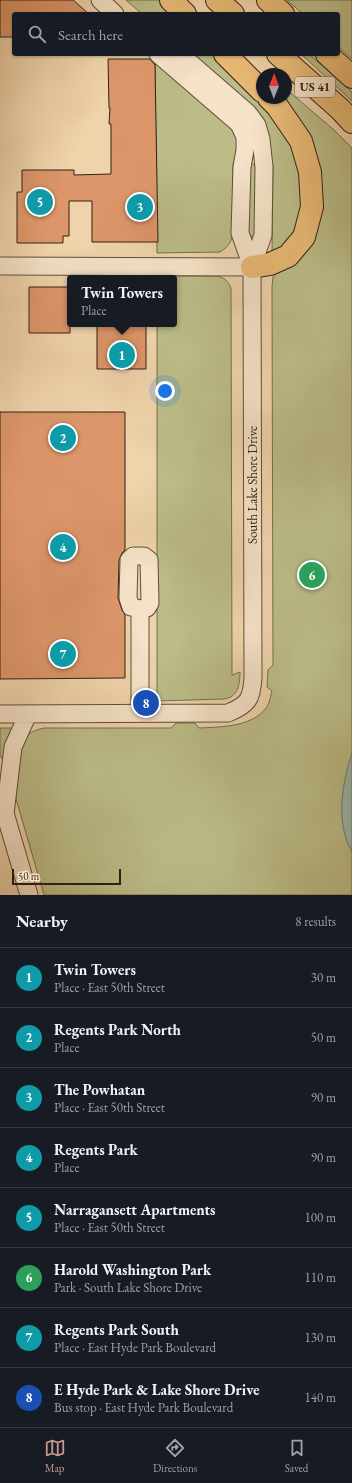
<!DOCTYPE html>
<html lang="en">
<head>
<meta charset="utf-8">
<style>
  body { margin:0; font-family:"EB Garamond",serif; background:#20242c; color:#f1f3f6 }
  .compass { position:absolute; left:256px; top:68px; width:36px; height:36px; border-radius:50%; background:#171b24; box-shadow:0 1px 3px #0004; rotate:1deg }
  .scale { position:absolute; left:12px; bottom:10px; width:109px; box-sizing:border-box; padding-left:4px; border:2px solid #2e2115; border-top:0; font-size:11px; line-height:14px; white-space:nowrap; color:#2e2115; -webkit-text-stroke:3px #f5e2c8; paint-order:stroke }
  .you { position:absolute; left:165px; top:391px; width:14px; height:14px; margin:-10px; border:3px solid #fff; border-radius:50%; background:#1a73e8; box-shadow:0 0 0 6px #1a73e833 }
  .badge { display:grid; place-items:center; width:26px; height:26px; border-radius:50%; background:#c59692; color:#fff; font-size:13px; font-weight:700 }
  .pin { position:absolute; translate:-50% -50%; border:2px solid #fff; box-shadow:0 1px 4px #0006 }
  .popup { position:absolute; left:67px; top:275px; width:110px; height:52px; box-sizing:border-box; display:grid; place-content:center; border-radius:4px; background:#171b24; filter:drop-shadow(0 1px 3px #0005); font-size:13px; white-space:nowrap; color:#9ea1a6 }
  .popup b { font-size:15px; color:#f1f3f6 }
  .popup::after { content:''; position:absolute; left:50%; top:100%; margin-left:-8px; border:8px solid transparent; border-top-color:#171b24 }
  .list { margin:0; padding:0; list-style:none }
  h2 { display:flex; justify-content:space-between; align-items:center; height:52px; margin:0; padding:0 16px; font-size:17px }
  h2 small { font-size:13px; font-weight:400; color:#9ea1a6 }
  .list li { display:grid; grid-template-columns:26px 1fr auto; gap:12px; align-items:center; box-sizing:border-box; height:60px; padding:0 16px; border-top:1px solid #363941 }
  .list b { display:block; font-size:15px; white-space:nowrap }
  .list p { margin:0; font-size:13px; white-space:nowrap; color:#9ea1a6 }
  .list em { font-size:13px; font-style:normal; color:#9ea1a6 }
  .icon { flex:none; width:22px; height:22px; fill:none; stroke:currentColor; stroke-width:2; stroke-linecap:round; stroke-linejoin:round }
  .map { position:relative; flex:none; width:352px; height:895px; overflow:hidden }
  .search { position:absolute; background:#171b24; box-shadow:0 1px 3px #0004; left:12px; right:12px; top:12px; height:44px; display:flex; align-items:center; gap:10px; box-sizing:border-box; padding:0 14px; border-radius:4px; color:#9ea1a6; font-size:15px }
  .sheet { height:532px; background:#171b24 }
  nav { display:flex; justify-content:space-around; align-items:center; box-sizing:border-box; height:56px; border-top:1px solid #363941; background:#171b24; font-size:11px; color:#9ea1a6 }
  nav a { display:grid; justify-items:center; gap:2px }
  nav .on { color:#c59692 }
  .map>svg:first-child { display:block }
</style>
</head>
<body>
<div class="map">
<svg width="352" height="895" viewBox="0 0 352 895">
  <rect width="100%" height="100%" fill="#efd3aa"/>
  <filter id="stains"><feTurbulence type="fractalNoise" baseFrequency=".005" numOctaves="4"/><feColorMatrix values="0 0 0 0 .2 0 0 0 0 .09 0 0 0 0 .02 0 0 0 .5 -.17"/></filter>
  <radialGradient id="worn" r=".72"><stop offset=".6" stop-color="#630" stop-opacity="0"/><stop offset="1" stop-color="#630" stop-opacity=".3"/></radialGradient>
  <path fill="#bbbc87" stroke="#746e4e" d="M126 0H159L174 14H142Z
    M287 0H352V59L338 46V14H303Z
    M187 54H213L265 107 289 136 301 172V211L297 227 289 240 278 251 275 252 272 251 273 167 266 152Z
    M301 54H309L350 90 352 92V101Z
    M155 57 240 134 239 157 233 164V234C231 243 228 247 220 252L157 253Z
    M286 89 333 129 352 148V895H44L16 799 15 789 21 740C28 733 35 730 44 728H171L176 723H195L199 728C221 727 258 727 269 703 270 699 271 694 272 691L267 687 268 670 273 665 272 286 273 277 316 215 279 98H286Z
    M251 163 257 166 255 237 248 235 247 168Z
    M157 276H217C225 278 228 281 231 288L232 675 240 672C240 685 238 697 224 699L157 701V324H174V278H157Z
    M0 728H14L4 762 0 755Z"/>
  <path fill="#9ab7ad" stroke="#6f7b70" d="M352 753V852C335 822 342 784 352 753Z"/>
  <path fill="#dd966a" stroke="#2e2115" d="M0 0H73L89 14H14V37H0Z
    M108 59H150L155 65 158 242H92V201H69V236H63V243H17V192H22V170H74V175L111 174V124H109L110 108H109Z
    M29 287H70V333H29Z
    M97 324H146V369H97Z
    M0 412H125V550L122 553 119 560 118 598 122 610 125 615V678L0 679Z"/>
  <g fill="none" stroke-linecap="round" stroke-linejoin="round">
    <g stroke="#5e4e3a" stroke-width="19">
      <path id="minor" d="M100 0 115 14
        M158 54 239 124 245 137V150L242 167 240 233 252 267
        M0 266 252 267
        M140 609 131 607 128 598 129 560 133 556H144L149 560 150 603 147 608 140 609V713
        M0 714 228 713C248 705 252 699 253 677L252 267 263 235 264 167 261 139 257 125 248 113 180 54
        M2 803 29 895
        M5 814 13 747 28 714"/>
    </g>
    <g stroke="#2e2115" stroke-width="24">
      <path id="highway" d="M171 0 185 14
        M217 0 233 14
        M268 0 283 14
        M225 54 262 91
        M278 54 340 109 352 122
        M327 54 352 77
        M252 267 270 264 288 256 304 237 312 207 310 172 301 141 277 106 269 98"/>
    </g>
    <use href="#minor" stroke="#f5e2c8" stroke-width="17"/>
    <use href="#highway" stroke="#e8ba75" stroke-width="22"/>
  </g>
  <g text-anchor="middle" stroke-width="4" stroke-linejoin="round" paint-order="stroke">
    <rect fill="#f5e2c8" stroke="#6a5b4b" stroke-width="1" x="295" y="77" width="40" height="20" rx="3"/>
    <g font-size="12" font-weight="bold" fill="#2e2115">
      <text x="315" y="91">US 41</text>
    </g>
    <g font-size="13" fill="#2e2115" stroke="#f5e2c8">
      <text transform="translate(252 485) rotate(-90)" y="5">South Lake Shore Drive</text>
    </g>
  </g>
  <rect width="100%" height="100%" filter="url(#stains)"/>
  <rect width="100%" height="100%" fill="url(#worn)"/>
</svg>
<svg class="compass" viewBox="-18 -18 36 36"><path d="M0-13l5 13h-10z" fill="#e53935"/><path d="M0 13l5-13h-10z" fill="#9ea1a6"/></svg>
<div class="scale">50 m</div>
<div class="you"></div>
<div class="pin badge" style="left:122px;top:355px;background:#0f9aa8">1</div>
<div class="popup"><b>Twin Towers</b>Place</div>
<div class="pin badge" style="left:63px;top:438px;background:#0f9aa8">2</div>
<div class="pin badge" style="left:140px;top:207px;background:#0f9aa8">3</div>
<div class="pin badge" style="left:63px;top:547px;background:#0f9aa8">4</div>
<div class="pin badge" style="left:40px;top:202px;background:#0f9aa8">5</div>
<div class="pin badge" style="left:312px;top:575px;background:#2e9e5b">6</div>
<div class="pin badge" style="left:63px;top:654px;background:#0f9aa8">7</div>
<div class="pin badge" style="left:146px;top:703px;background:#1a4fb4">8</div>
<div class="search"><svg class="icon" aria-label="search" viewBox="0 0 24 24"><circle cx="10" cy="10" r="6"/><path d="M15 15l6 6"/></svg>Search here</div>
</div>
<section class="sheet">
<h2>Nearby<small>8 results</small></h2>
<ul class="list">
<li><span class="badge" style="background:#0f9aa8">1</span><div><b>Twin Towers</b><p>Place · East 50th Street</p></div><em>30 m</em></li>
<li><span class="badge" style="background:#0f9aa8">2</span><div><b>Regents Park North</b><p>Place</p></div><em>50 m</em></li>
<li><span class="badge" style="background:#0f9aa8">3</span><div><b>The Powhatan</b><p>Place · East 50th Street</p></div><em>90 m</em></li>
<li><span class="badge" style="background:#0f9aa8">4</span><div><b>Regents Park</b><p>Place</p></div><em>90 m</em></li>
<li><span class="badge" style="background:#0f9aa8">5</span><div><b>Narragansett Apartments</b><p>Place · East 50th Street</p></div><em>100 m</em></li>
<li><span class="badge" style="background:#2e9e5b">6</span><div><b>Harold Washington Park</b><p>Park · South Lake Shore Drive</p></div><em>110 m</em></li>
<li><span class="badge" style="background:#0f9aa8">7</span><div><b>Regents Park South</b><p>Place · East Hyde Park Boulevard</p></div><em>130 m</em></li>
<li><span class="badge" style="background:#1a4fb4">8</span><div><b>E Hyde Park &amp; Lake Shore Drive</b><p>Bus stop · East Hyde Park Boulevard</p></div><em>140 m</em></li>
</ul>
</section>
<nav>
<a class="on"><svg class="icon" aria-label="map" viewBox="0 0 24 24"><path d="M3 6l6-2 6 2 6-2v14l-6 2-6-2-6 2zM9 4v14M15 6v14"/></svg>Map</a>
<a><svg class="icon" aria-label="directions" viewBox="0 0 24 24"><path d="M12 3l9 9-9 9-9-9zM9 14v-3h6M13 9l2 2-2 2"/></svg>Directions</a>
<a><svg class="icon" aria-label="saved" viewBox="0 0 24 24"><path d="M7 4h10v16l-5-4-5 4z"/></svg>Saved</a>
</nav>
</body>
</html>
